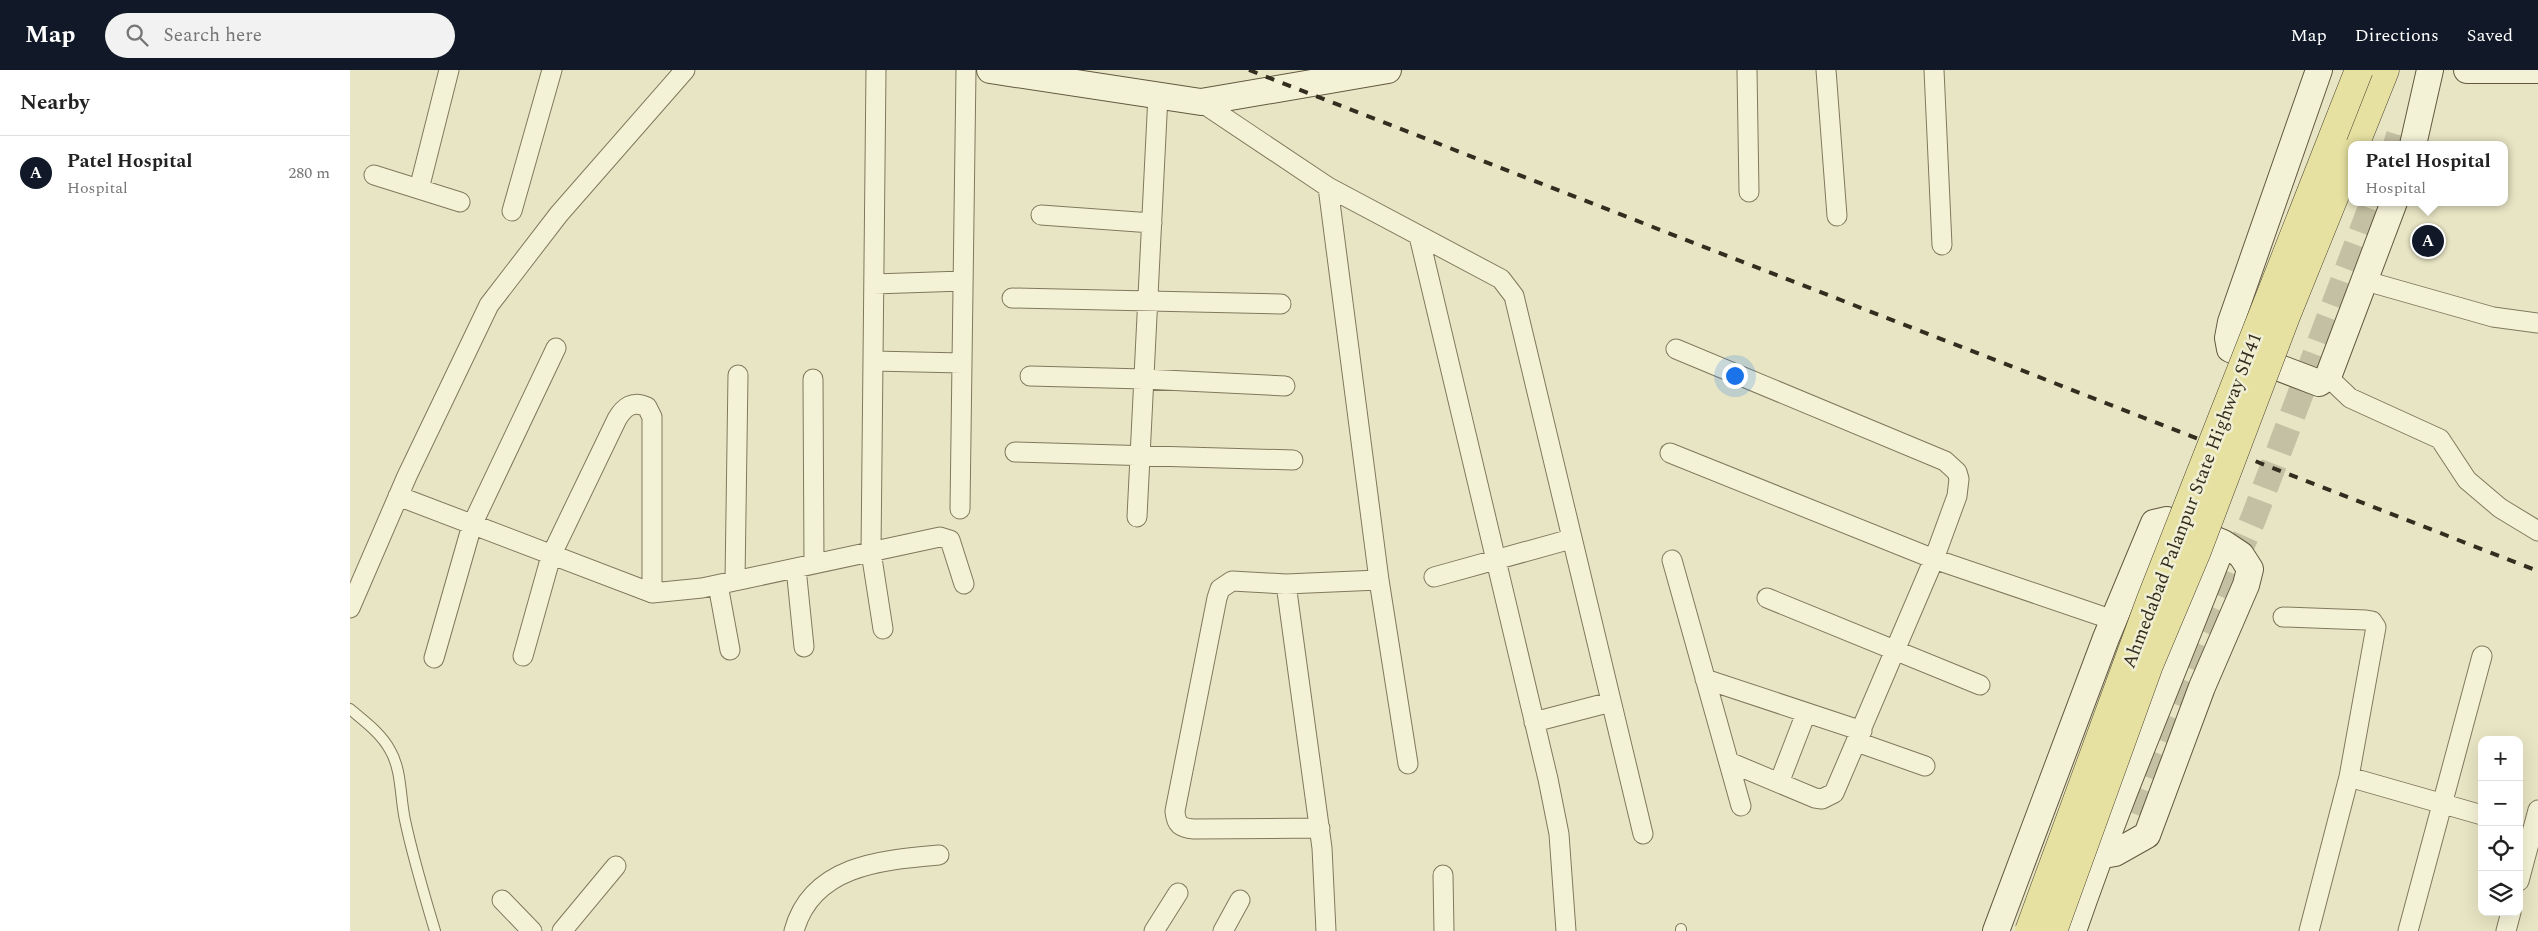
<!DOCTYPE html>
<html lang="en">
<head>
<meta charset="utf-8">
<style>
  body { margin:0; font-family:Spectral,serif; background:#f2f2f2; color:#222 }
  .controls { position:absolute; right:15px; bottom:15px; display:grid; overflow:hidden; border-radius:10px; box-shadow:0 5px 20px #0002 }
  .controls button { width:45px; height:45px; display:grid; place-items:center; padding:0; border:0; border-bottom:1px solid #e0e0e0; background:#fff; color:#222; font:25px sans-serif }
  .you { position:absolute; left:1384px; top:305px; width:18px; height:18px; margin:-12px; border:4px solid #fff; border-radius:50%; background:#1a73e8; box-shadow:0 0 0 8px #1a73e833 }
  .badge { display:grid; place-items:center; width:32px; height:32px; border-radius:50%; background:#111827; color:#fff; font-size:16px; font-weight:700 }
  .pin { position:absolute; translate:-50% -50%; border:2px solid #fff; box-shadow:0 1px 5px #0006 }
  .popup { position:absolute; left:1998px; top:71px; width:160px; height:65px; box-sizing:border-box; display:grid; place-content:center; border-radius:10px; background:#fff; filter:drop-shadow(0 1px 4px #0005); font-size:16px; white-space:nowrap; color:#767676 }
  .popup b { font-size:19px; color:#222 }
  .popup::after { content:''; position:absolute; left:50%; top:100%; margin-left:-10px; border:10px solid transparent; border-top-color:#fff }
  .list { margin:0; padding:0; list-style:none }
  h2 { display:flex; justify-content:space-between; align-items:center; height:65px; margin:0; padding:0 20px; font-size:21px }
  h2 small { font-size:16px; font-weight:400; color:#767676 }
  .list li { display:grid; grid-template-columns:32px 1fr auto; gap:15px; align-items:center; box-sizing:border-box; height:75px; padding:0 20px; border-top:1px solid #e0e0e0 }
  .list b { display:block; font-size:19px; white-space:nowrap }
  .list p { margin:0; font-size:16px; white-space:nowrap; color:#767676 }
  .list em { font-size:16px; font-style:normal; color:#767676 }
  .icon { flex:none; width:28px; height:28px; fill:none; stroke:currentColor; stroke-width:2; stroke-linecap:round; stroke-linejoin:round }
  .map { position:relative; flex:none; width:2188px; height:861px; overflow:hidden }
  header { display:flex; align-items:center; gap:30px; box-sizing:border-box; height:70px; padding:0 25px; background:#111827; color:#fff }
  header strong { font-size:24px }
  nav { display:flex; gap:28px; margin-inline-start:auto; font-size:18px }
  .search { width:350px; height:45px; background:#f2f2f2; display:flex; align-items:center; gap:12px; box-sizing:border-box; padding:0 18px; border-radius:28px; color:#767676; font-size:19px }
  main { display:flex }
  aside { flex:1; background:#fff }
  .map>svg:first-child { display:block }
</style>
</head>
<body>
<header>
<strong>Map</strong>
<div class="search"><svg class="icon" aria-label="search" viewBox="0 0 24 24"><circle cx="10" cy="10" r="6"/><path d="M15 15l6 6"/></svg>Search here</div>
<nav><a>Map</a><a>Directions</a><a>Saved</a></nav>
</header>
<main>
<aside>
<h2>Nearby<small></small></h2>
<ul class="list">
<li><span class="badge">A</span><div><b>Patel Hospital</b><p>Hospital</p></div><em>280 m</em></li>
</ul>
</aside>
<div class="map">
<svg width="2188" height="861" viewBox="0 0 2188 861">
  <rect width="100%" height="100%" fill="#e8e5c4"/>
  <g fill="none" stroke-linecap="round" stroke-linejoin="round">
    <path stroke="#c4c0a3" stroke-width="26" stroke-dasharray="26 13" stroke-linecap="butt" d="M2046 75 2049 65
      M1782 743 1825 630 1904 447 2023 132"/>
    <g stroke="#80785d" stroke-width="12">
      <path id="lane" d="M0 639C14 651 31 663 40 680 52 700 50 728 55 750 63 788 74 824 85 861
        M1331 861V859"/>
    </g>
    <g stroke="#80785d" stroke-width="21">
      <path id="street" d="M526 0 521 482 533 559
        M1397 0 1399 122
        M1476 0 1487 146
        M1584 0 1592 175
        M851 32 978 117 1029 510 1058 694
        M24 105 110 132
        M978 117 1151 209 1164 226 1293 764
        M69 119 99 0
        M162 141 202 0
        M691 145 802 153
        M1069 166 1198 709 1209 764 1216 861
        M2016 211 2143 247 2188 253
        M524 214 613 211
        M662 228 931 234
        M1326 279 1595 391 1607 402 1609 409 1607 426 1584 489 1484 723 1472 729 1465 728 1379 692
        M523 291 612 293
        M680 306 794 309 935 316
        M1978 307 2000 328 2090 369 2117 410 2150 438 2188 461
        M463 309 464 494
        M665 382 943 390
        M1320 383 1584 489 1763 550
        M48 426 302 523 352 518 590 467 600 470 614 514
        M610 439 616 0
        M787 447 808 25
        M1322 490 1391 736
        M446 498 454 577
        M1084 507 1221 469
        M385 511 388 305
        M936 514 972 778 976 861
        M368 515 380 580
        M1417 528 1630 615
        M0 538 57 406 139 235 209 144 335 0
        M1933 547 2016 550 2022 551 2026 557 1999 707 1959 861
        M173 586 201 486 267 349C274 337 283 330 297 337L302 347V523
        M84 588 122 455 206 278
        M1355 609 1512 661
        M1184 652 1261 632
        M1507 672 1575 696
        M1999 707 2132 745
        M1429 713 1456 643
        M970 758 844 759C831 758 826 755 825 741L867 528 870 519 882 511 936 514 1029 510
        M1093 805 1094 861
        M2169 811 2188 740
        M152 830 182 861
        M212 861 266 796
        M444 861C462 795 532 790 589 785
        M804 861 828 823
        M873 861 890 830
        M2058 861 2132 586
        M2156 861 2161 842"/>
    </g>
    <g stroke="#625940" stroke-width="28">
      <path id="secondary" d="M640 0 851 32 1038 0
        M1969 0 1881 252 1878 268 1880 279 1969 313 1978 307 2044 132
        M2117 0H2188
        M2063 75 2080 0
        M1748 786 1765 783 1797 765 1852 617 1896 515 1900 499 1891 485 1873 473
        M1646 861 1756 568 1804 453 1817 450 1873 473C1823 603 1768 730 1723 861"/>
    </g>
    <g stroke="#4e4531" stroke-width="29">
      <path id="primary" d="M2005 75 2035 0"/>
    </g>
    <use href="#lane" stroke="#f4f2d6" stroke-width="10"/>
    <use href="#street" stroke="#f4f2d6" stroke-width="19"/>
    <use href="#secondary" stroke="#f4f2d6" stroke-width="26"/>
    <use href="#primary" stroke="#e6e1a1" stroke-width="28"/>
    <path stroke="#322d1f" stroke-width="4" stroke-dasharray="9 9" stroke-linecap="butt" d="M899 0 2188 501"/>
    <g stroke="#4e4531" stroke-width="29" stroke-linecap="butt">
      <path id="primary-bridge" d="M1679 861 1801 529 2009 0
        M1703 861 1799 595 1847 481 1936 246 2002 83"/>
    </g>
    <use href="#primary-bridge" stroke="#e6e1a1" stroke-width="28"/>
  </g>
  <g text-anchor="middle" stroke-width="5" stroke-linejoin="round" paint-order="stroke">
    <g font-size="19" fill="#322d1f" stroke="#f0efd3">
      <text transform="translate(1841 430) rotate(-69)" y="7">Ahmedabad Palanpur State Highway SH41</text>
    </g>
  </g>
</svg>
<div class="controls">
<button>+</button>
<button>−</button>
<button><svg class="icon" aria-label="locate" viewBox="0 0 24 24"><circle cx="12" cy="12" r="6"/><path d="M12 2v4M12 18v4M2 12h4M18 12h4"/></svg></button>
<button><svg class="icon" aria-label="layers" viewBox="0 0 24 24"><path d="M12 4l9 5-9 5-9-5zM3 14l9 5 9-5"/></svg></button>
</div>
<div class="you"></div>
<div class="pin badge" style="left:2078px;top:171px">A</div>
<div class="popup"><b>Patel Hospital</b>Hospital</div>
</div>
</main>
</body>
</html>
